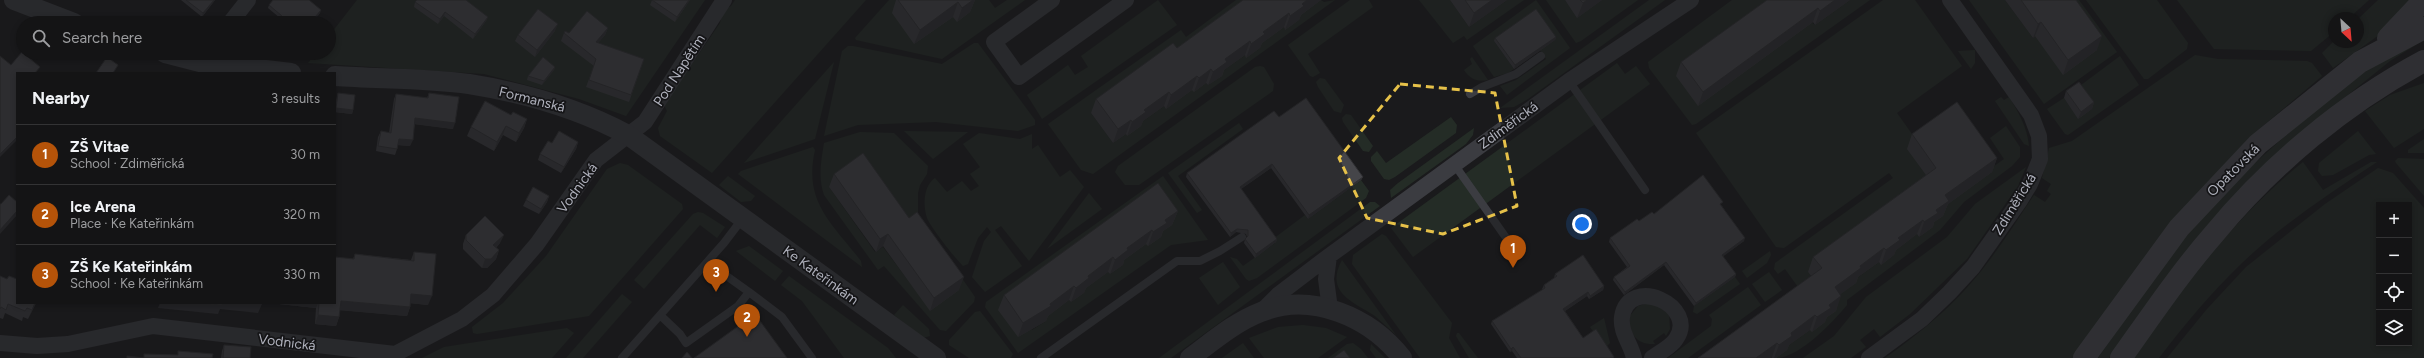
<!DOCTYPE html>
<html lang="en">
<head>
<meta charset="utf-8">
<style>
  body { margin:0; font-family:Figtree,sans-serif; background:#212122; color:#f1f3f6 }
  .controls { position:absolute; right:12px; bottom:12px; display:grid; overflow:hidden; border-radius:0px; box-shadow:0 2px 6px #0003 }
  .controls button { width:36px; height:36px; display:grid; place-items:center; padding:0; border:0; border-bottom:1px solid #333334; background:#141415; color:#f1f3f6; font:20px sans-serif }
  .compass { position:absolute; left:2328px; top:12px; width:36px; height:36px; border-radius:50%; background:#141415; box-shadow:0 2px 6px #0003; rotate:154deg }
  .you { position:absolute; left:1582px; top:224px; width:14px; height:14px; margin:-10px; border:3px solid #fff; border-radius:50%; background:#1a73e8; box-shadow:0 0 0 6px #1a73e833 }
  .badge { display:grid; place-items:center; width:26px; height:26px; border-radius:50%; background:#b45309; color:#fff; font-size:13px; font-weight:700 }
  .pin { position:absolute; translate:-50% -33px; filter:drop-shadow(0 1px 2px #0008) }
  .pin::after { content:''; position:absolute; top:21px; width:14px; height:12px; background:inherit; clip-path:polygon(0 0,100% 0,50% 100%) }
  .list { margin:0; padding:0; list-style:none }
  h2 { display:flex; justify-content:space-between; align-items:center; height:52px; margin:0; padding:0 16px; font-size:17px }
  h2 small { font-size:13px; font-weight:400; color:#9d9ea0 }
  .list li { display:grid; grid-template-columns:26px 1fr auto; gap:12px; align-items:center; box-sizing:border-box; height:60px; padding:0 16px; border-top:1px solid #333334 }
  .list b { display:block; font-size:15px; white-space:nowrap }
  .list p { margin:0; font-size:13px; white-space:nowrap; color:#9d9ea0 }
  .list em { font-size:13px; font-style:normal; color:#9d9ea0 }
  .icon { flex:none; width:22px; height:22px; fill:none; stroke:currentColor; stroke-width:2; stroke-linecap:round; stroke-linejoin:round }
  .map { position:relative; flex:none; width:2424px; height:358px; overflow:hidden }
  .search { position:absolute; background:#141415; box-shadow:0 2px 6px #0003; left:16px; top:16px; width:320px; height:44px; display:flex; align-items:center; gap:10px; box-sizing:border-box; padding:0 14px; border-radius:22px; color:#9d9ea0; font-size:15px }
  .panel { position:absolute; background:#141415; box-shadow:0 2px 6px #0003; left:16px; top:72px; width:320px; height:232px; border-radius:0px }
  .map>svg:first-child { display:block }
</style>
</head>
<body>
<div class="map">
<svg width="2424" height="358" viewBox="0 0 2424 358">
  <rect width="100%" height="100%" fill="#1a1a1c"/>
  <path fill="#242c26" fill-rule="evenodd" d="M357 0H705L626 116 579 99 484 74 308 63 316 53H329V36Z
    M735 0H866L712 173 660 136 658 128 667 111 664 105 720 23 723 10 731 6Z
    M889 0H989L995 8 1007 0H1025L942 59 856 40 855 38Z
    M1158 0 1177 25 1042 119 1027 95 1068 65 1075 75 1088 67 1081 56Z
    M1236 0H1257L1091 113 1113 143 1126 134 1127 136 1139 124 1164 106 1166 108 1177 96 1206 83 1208 85 1221 76 1220 73 1245 55 1247 57 1260 48 1258 45 1283 27 1285 29 1299 20 1297 17 1321 0 1324 2 1335 0 1093 174 1081 170 1048 124 1181 30 1186 37Z
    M1350 0H1369L1373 7 1308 54 1320 73 1313 77 1310 76 1288 45Z
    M1419 0H1450L1469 27 1507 0H1524L1467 40 1464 36 1453 43Z
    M1536 0 1570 48 1507 95 1500 86 1516 80 1546 59 1540 50 1555 40 1494 41 1514 69 1508 73 1494 77 1473 46Z
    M1546 0H1565L1578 17 1602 0H1638L1581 41 1576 43Z
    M1649 0H1665L1528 99 1514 107 1500 108Z
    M1732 0H1782L1815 25 1850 0H1870L1696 124 1692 125 1649 68 1648 62Z
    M1883 0H1915L1962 66 1897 113 1917 141 1947 204 1991 172 1990 169 2004 159 1990 138 2006 126 2020 147V157L2012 166 1964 202 1940 230 1847 300V305C1833 322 1799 358 1776 358L1785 348 1810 330 1828 299 1879 262 1881 264 1894 255 1892 252 1917 234 1919 237 1932 227 1808 272 1816 283 1798 287 1785 269 1778 274 1774 269 1775 263 1893 178 1889 173 1784 248 1776 247 1696 133Z
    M1969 0H2005L2033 38 2065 0H2079L2117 52 2044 104Z
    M2086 0H2157L2188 43 2187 49 2148 79H2144Z
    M2177 0H2369L2349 18H2334V32L2311 51 2214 49Z
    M2378 0H2415L2393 25 2333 68 2322 53 2334 41 2358 42V19Z
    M2424 40 2390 61 2307 128 2145 306 2109 358H2098C2130 312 2162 264 2199 221 2235 179 2277 142 2320 107 2352 81 2385 54 2424 40Z
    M974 43H978L1035 120V125L1018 131 936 122 858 125 824 136 842 51 848 46H853L942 64Z
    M1975 50V63L1971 69 1958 51Z
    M2195 55 2218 59 2307 61 2312 63 2322 76 2250 137 2193 198 2073 358H1885C1913 338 1940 317 1964 291 1991 262 2012 228 2034 195L2045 202 2051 194 2047 191 2051 184 2042 178 2049 148 2072 141Z
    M2120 56 2139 85 2068 135 2065 134 2047 109 2064 98 2078 118 2092 109 2077 88Z
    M1472 57 1488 80C1477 82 1470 79 1464 70L1472 64 1470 59Z
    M834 62 815 139 744 163Z
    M1617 63 1625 74 1636 66 1650 84 1413 257 1391 228Z
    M1260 66 1264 67 1274 84 1273 91 1139 185H1125L1115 172 1118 166 1255 67Z
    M1320 78 1325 79 1344 105 1341 113 1334 111 1318 87 1316 82Z
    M2424 83V129L2394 148 2365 111 2390 95Z
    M2001 97 2004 100 2009 97C2019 113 2027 127 2029 146L2024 144 1995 101Z
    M1346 114 1351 115 1373 146 1369 152 1363 151 1343 122 1342 118Z
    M1451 117 1457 125 1456 133 1395 177 1389 180 1384 179 1371 161V157L1377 151 1386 163Z
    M1239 123 1243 129 1178 176 1202 210 1197 213 1168 173Z
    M1474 128 1473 135 1466 144 1391 198 1390 190 1398 183Z
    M904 131 968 132 933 159Z
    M2358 131 2376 154 2369 155 2333 175 2322 176 2318 171 2319 163Z
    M860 132 894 133 928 166 927 174 920 185 918 193V215L975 297 974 302 946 331 940 330 884 266 878 270 824 195C818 177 821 162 824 143ZM829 187 959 290 916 291 883 247 875 252Z
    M979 133 1020 139 1032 134V149L1038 145 1060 177 1070 170 1084 187 1029 261 1001 226 995 230 1022 266 985 292 972 277 984 241 991 232 987 227 978 238 968 264 963 266C955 258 931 228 927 218 923 206 923 186 935 178L947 192 962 181 971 191 979 186 970 174 980 167 963 144Z
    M2424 139V153H2408V150Z
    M813 147 815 150C803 202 832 223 861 261L862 267 738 174 741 171Z
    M2398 158 2424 159V196L2396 163 2395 161Z
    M2303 162 2323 190 2371 162H2377C2330 193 2281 225 2241 264 2211 293 2184 325 2159 358H2133C2184 287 2234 217 2303 162Z
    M620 163 628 165 682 204 683 209 589 316 477 334 473 333 472 327 503 303 546 256 607 169Z
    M2026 167 2018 186 1967 259 1910 314 1880 337 1874 329 1860 340 1866 347 1851 358H1803L1834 336 1866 297 1947 237 1975 204Z
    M2378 168 2393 173 2424 208V358H2167L2207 309 2246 267 2325 204ZM2379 205H2409V343H2379Z
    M728 176 755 196 751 201 741 202 719 185Z
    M1163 176 1208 240 1171 245 1018 353 985 307 986 302ZM1153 198 1121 262 1123 265 1110 274 1108 272 1082 290 1084 293 1071 302 1069 300 1044 318 1046 321 1032 330 1031 328Z
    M1361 180 1369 191 1366 198 1257 278 1249 281 1246 279 1230 257 1237 259 1243 266 1275 243 1273 239 1305 215 1308 219Z
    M1089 193 1102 209 1047 249Z
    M1370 202H1375L1380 206 1171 358H1159Z
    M698 212 703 213 725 227 717 238 700 225 644 289 634 280 693 214Z
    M1382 234 1386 236 1452 323 1449 338 1460 358H1420L1352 264 1353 255Z
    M749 246 783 271 775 281 736 251Z
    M1770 251 1771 255 1767 263 1747 278 1742 271Z
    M1342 260 1396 335C1389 329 1382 322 1375 316 1354 302 1324 293 1342 260Z
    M1223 262 1240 287 1218 305 1199 278Z
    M1769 272 1782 290 1765 302 1752 284Z
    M789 276 888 348 896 358H844L802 301 781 285Z
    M1735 277 1740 284 1697 314 1693 312 1694 306Z
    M1748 287 1761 305 1688 358H1668L1711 326 1712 319 1709 315Z
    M622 294 632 302 583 358H566Z
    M1652 302 1669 314 1670 329 1666 336 1664 333 1653 341 1655 344C1636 345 1630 334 1629 317L1638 306Z
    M903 305 929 329 930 336 923 338 894 315Z
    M980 311 1013 354 1011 358H969L949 345V340L975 312Z
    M1604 318 1610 343 1605 348 1590 327Z
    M1303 325 1326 328 1347 337 1318 358H1264L1249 338 1278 327Z
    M567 328 574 333 552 358H422L444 347Z
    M1457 333H1459L1478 358H1469L1456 336Z
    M1243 343 1254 358H1222Z
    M1353 343 1361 349 1368 358H1328L1347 344Z
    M1371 344 1385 358H1376L1370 350Z"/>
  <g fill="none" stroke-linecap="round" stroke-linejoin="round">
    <path stroke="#3b3c41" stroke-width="8" d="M1569 81 1645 190
      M1470 94 1482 87 1516 74 1541 56
      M1454 164 1514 249
      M749 292 782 317 812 358
      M660 315 680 334 686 343 738 306 749 292 707 262
      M622 358 724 243 743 218
      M1041 358 1177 261H1200L1220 251 1242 237"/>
    <path stroke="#3b3c41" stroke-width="16" d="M1052 0 994 42 1019 77 1126 0
      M230 23 248 0
      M1329 256 1326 279 1330 309
      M1261 312 1279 294 1329 256 1569 81 1691 0
      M0 343 37 346 68 344 153 326 395 354 462 319 493 295 537 244 596 160 645 122 724 0
      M1634 358C1631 344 1620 332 1622 317 1629 274 1699 306 1676 339 1671 347 1660 352 1652 358
      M1869 358 1922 319 1949 293 1973 267 2019 202 2030 184 2040 159 2039 136 2031 115 1950 0"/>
    <path stroke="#3b3c41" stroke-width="20" d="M14 0 74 23
      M165 53 200 62 291 73
      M335 76C378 79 427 78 469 84 525 93 578 108 628 135L936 358
      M1190 358C1213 341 1235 322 1261 312 1312 291 1371 318 1402 358"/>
    <path stroke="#4a4b51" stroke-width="22" d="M2388 38 2424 0
      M2084 358 2179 228 2258 144 2360 62 2424 28
      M2121 358C2151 316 2180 273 2214 234 2271 165 2345 103 2424 61"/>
  </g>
  <path fill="#3b3b3f" d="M181 0H215L202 17Z
    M652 0H690L675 22 650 5Z
    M896 0H975L970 12 957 22 953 17 914 44 892 13Z
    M1243 0H1321L1301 15 1299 20 1285 30 1284 27 1262 43 1260 48 1246 58 1245 55 1224 70 1222 76 1208 85 1206 83 1194 92 1192 90 1166 109 1164 106 1143 121 1141 126 1127 136 1126 134 1113 143 1091 113 1096 99 1177 48Z
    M1450 0H1507L1469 27Z
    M1565 0H1602L1577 18Z
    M1767 0H1850L1815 25 1813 22 1698 106 1676 76 1681 62Z
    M2005 0H2076L2097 50 2063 75 2035 36 2033 38Z
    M415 2 488 17 486 21 473 39 444 16 438 24 414 7Z
    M269 5 320 13 312 23H278L280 18 268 8Z
    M608 28 605 35 598 43 644 59 629 102 586 87 594 66 561 41 564 33Z
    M555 31 535 57 515 41 518 35Z
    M1556 37 1555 40 1514 69 1494 41 1495 38Z
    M555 67 554 70 542 85 527 80 528 76Z
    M2066 91 2094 102 2092 109 2078 119 2064 98Z
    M338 93 353 110 352 114 335 112 337 96Z
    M429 93 453 129 415 124 410 146 398 145 397 149 395 155 376 151 378 137 381 131 389 133 394 99 396 94 427 98Z
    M511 115 527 119 524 128 516 142 503 135 494 151 467 136 471 127Z
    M1279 117 1363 177 1361 180 1308 219 1271 168 1241 189 1277 239 1276 242 1255 258 1244 243 1245 239 1247 237 1246 234 1236 232 1230 237 1186 177 1187 173Z
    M1912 134 1997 158 1992 172 1948 204 1943 216 1934 222 1933 227 1919 237 1917 234 1896 250 1894 255 1881 265 1879 262 1858 277 1856 283 1840 294 1836 311 1827 317 1825 322 1812 332 1810 330 1789 345 1787 350 1776 358H1772V357L1771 358H1698L1811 276 1808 272 1813 257 1926 175 1907 149Z
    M578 142 576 149 561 173 538 160 540 154Z
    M834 174 959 290 930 311 883 246 876 252 829 187Z
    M549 196 547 202 539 214 523 206 526 200Z
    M1722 206 1744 241 1723 256 1736 274 1735 277 1694 306 1664 265 1624 295 1613 280 1614 277 1627 267 1609 242 1610 238 1639 221 1654 214Z
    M1178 211 1172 225 1163 231 1161 237 1148 246 1146 244 1124 260 1123 265 1110 274 1108 272 1086 288 1084 293 1071 302 1069 300 1048 316 1046 321 1018 337 998 310 1004 295Z
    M466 235 500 243 496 248 499 250 496 259 487 268H482L463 249V244Z
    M414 252 428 305 410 303V307L407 316 340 310 339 317 336 326 315 324 316 308 270 303H335L355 254 411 260Z
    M1555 274 1604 286 1603 290 1589 299 1587 296 1565 311 1583 338 1614 358H1517L1512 351 1510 352 1491 324 1492 321 1543 290 1542 289 1544 285 1554 278Z
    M0 276 36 303 28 319 23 317 22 321 5 313 3 319 0 318Z
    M224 345 250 358H221L222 351Z"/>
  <path fill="#303033" d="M214 0H215L202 17 203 13Z
    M689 0H690L675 22 677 17Z
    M973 0H975L970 12 957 22 962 8Z
    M1307 0H1321L1301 15 1299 20 1285 30 1290 16 1302 4Z
    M1492 0H1507L1469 27 1474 13Z
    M1587 0H1602L1577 18 1583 3Z
    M1835 0H1850L1815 25 1820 11Z
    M958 2 953 17 914 44 920 30Z
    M1818 8 1813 22 1698 106 1703 92Z
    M321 10 320 13 312 23H310Z
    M445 12 444 16 438 24 440 19Z
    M1289 13 1284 27 1262 43 1260 48 1246 58 1251 44 1263 32Z
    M488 17 486 21 473 39 475 34Z
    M2041 22 2035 36 2033 38 2038 24Z
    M558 24 555 31 535 57 537 50Z
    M608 28 605 35 593 49 596 42Z
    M2102 36 2097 50 2063 75 2068 60Z
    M1556 37 1555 40 1514 69 1515 65Z
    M1250 41 1245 55 1224 70 1222 76 1208 85 1213 72 1225 59Z
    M555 67 554 70 542 85 544 81Z
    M1211 69 1206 83 1194 92 1199 78Z
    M1197 76 1192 90 1166 109 1171 95Z
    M1169 92 1164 106 1143 121 1141 126 1127 136 1132 122 1144 110Z
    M2094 102 2092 109 2078 119 2081 112Z
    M336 108 353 110 352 114 335 112Z
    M415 118 455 123 453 129 413 124Z
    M527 119 524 128 516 142 519 133Z
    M1131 120 1126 134 1113 143 1118 129Z
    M506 126 503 135 494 151 497 142Z
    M17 137V140L0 157V154Z
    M399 139 413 140 410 146 397 145Z
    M578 142 576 149 561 173 564 167Z
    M1997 158 1992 172 1948 204 1943 216 1934 222 1933 227 1919 237 1924 222 1936 210 1945 195Z
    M1272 164 1271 168 1238 191 1240 187Z
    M1363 177 1361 180 1308 219 1309 215Z
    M549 196 547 202 539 214 541 209Z
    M17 211V215L0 234V230Z
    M1178 211 1172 225 1163 231 1161 237 1148 246 1153 232 1165 220Z
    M1923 220 1917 234 1896 250 1894 255 1881 265 1886 250 1898 238Z
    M1237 229 1236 232 1230 237 1231 233Z
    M1152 230 1146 244 1124 260 1123 265 1110 274 1115 260 1127 248Z
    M888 234 883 246 876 252 880 239Z
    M504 235 500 243 490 254 493 245Z
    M1745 238 1744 241 1721 258 1722 255Z
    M1277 239 1276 242 1255 258 1256 254Z
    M1884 248 1879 262 1858 277 1856 283 1830 302 1835 287 1860 266Z
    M499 250 496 259 487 268H482L485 259Z
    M1113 257 1108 272 1086 288 1084 293 1071 302 1076 288 1088 276Z
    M1666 262 1664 265 1624 295 1625 292Z
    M1736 274 1735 277 1694 306 1696 303Z
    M964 277 959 290 930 311 934 298Z
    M1074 286 1069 300 1048 316 1046 321 1018 337 1023 323Z
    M1604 286 1603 290 1589 299 1590 296Z
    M1588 292 1587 296 1562 313 1563 309Z
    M411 294 432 296 428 305 408 303Z
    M1841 296 1836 311 1827 317 1825 322 1812 332 1817 317 1829 305Z
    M341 301 410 307 407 316 337 310Z
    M35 303H36L28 319 32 310Z
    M160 303H249L262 304 258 313 220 309 218 314 158 308Z
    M270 303H318L316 308Z
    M318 315 339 317 336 326 315 324Z
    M1815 315 1810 330 1789 345 1787 350 1776 358H1774L1779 345 1791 333Z
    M1777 343 1772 357 1771 358H1756Z
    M1513 347 1512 351 1510 352 1511 349Z"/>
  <path fill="#454549" stroke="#303033" d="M186 0H214L203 13Z
    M273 0H309L321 10 310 23H284L279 19 282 16 269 5Z
    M417 0H466L488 17 475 34 445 12 440 19 415 2Z
    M652 0H689L677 17Z
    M898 0H973L962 8 958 2 920 30Z
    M1243 0H1307L1302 4 1304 6 1290 16 1289 13 1263 32 1265 34 1251 44 1250 41 1225 59 1227 62 1213 72 1211 69 1199 78 1197 76 1171 95 1169 92 1144 110 1146 112 1132 122 1131 120 1118 129 1096 99 1173 43 1177 48Z
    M1465 0H1492L1474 13Z
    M1580 0H1587L1583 3Z
    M1767 0H1835L1820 11 1818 8 1703 92 1681 62Z
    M2021 0H2076L2102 36 2068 60 2041 22 2038 24Z
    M538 9 558 24 537 50 518 35Z
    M1536 9 1556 37 1515 65 1495 38Z
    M587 11 608 28 596 42 644 59 631 95 589 80 596 59 564 33 565 31 569 33Z
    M22 52 40 67 35 73H17V137L0 154V56L11 65Z
    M107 57 118 65 113 73H96Z
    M543 57 555 67 544 81 528 76Z
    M2079 82 2094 102 2081 112 2066 91Z
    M338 93 355 95 353 110 336 108Z
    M429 93 459 97 455 123 415 118 413 140 399 139 397 149 378 146 381 131 391 133 396 94 428 98Z
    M1306 98 1363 177 1309 215 1272 164 1240 187 1277 239 1256 254 1245 239 1248 236V230L1237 229 1231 233 1187 173 1274 111 1279 117Z
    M485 101 511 115 513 112 527 119 519 133 506 126 497 142 471 127Z
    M1957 102 1997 158 1945 195 1949 201 1936 210 1938 213 1924 222 1923 220 1898 238 1900 240 1886 250 1884 248 1860 266 1861 268 1835 287 1841 296 1829 305 1831 308 1817 317 1815 315 1791 333 1792 336 1779 345 1777 343 1756 358H1698L1822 268 1813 257 1936 168 1912 134Z
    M559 131 578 142 564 167 540 154 548 141 552 143Z
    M863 153 909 218 917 212 964 277 934 298 888 234 880 239 834 174Z
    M1703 175 1723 202 1720 204 1745 238 1722 255 1736 274 1696 303 1666 262 1625 292 1614 277 1630 266 1610 238 1637 219 1639 221 1652 212 1654 214Z
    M1158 183 1178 211 1165 220 1167 223 1153 232 1152 230 1127 248 1128 250 1115 260 1113 257 1088 276 1089 278 1076 288 1074 286 1050 304 1051 306 1023 323 1004 295Z
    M533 187 549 196 541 209 526 200Z
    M9 195 17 202V211L0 230V204H1Z
    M485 216 504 235 493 245 499 250 491 259H485L466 240V235Z
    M414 252 436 254 432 296 411 294 410 307 341 301 339 317 318 315 319 303H335V257L354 259 355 254 414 261Z
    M1583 255 1604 286 1590 296 1588 292 1563 309 1583 338 1596 329 1614 357 1613 358H1521L1513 347 1511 349 1492 321 1545 288 1544 285 1557 276 1555 274Z
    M0 276 7 279 9 276 17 279V303H35L32 310 27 308 25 311 8 304 6 310 1 307 0 309Z
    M197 303H222V305Z
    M249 303H262V304Z
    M755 314 787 358H694Z
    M224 345 251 347 250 358H223Z
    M1344 350 1350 358H1333Z
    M178 351 213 354 212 358H127V356L144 358V354L178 355Z
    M687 352 692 358H682Z"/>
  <path d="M0 0H2424V358H0ZM1400 84 1495 93 1517 206 1443 234 1367 218 1339 158Z" fill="#1a1a1c" fill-opacity=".55" fill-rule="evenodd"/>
  <path fill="none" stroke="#e6c149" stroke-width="3" stroke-dasharray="8 5" stroke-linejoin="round" d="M1400 84 1495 93 1517 206 1443 234 1367 218 1339 158Z"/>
  <g text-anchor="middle" stroke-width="3.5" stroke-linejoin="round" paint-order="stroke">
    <g font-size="14" fill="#aeb0bb" stroke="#151517">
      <text transform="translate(679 70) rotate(-57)" y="5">Pod Napětím</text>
      <text transform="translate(532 99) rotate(14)" y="5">Formanská</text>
      <text transform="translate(1508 125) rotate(-36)" y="5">Zdiměřická</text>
      <text transform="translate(2233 170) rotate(-45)" y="5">Opatovská</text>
      <text transform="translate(577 188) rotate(-54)" y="5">Vodnická</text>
      <text transform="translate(2014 204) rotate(-58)" y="5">Zdiměřická</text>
      <text transform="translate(821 275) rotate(36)" y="5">Ke Kateřinkám</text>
      <text transform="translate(287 342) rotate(7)" y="5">Vodnická</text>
    </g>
  </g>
</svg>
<div class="controls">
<button>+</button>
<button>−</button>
<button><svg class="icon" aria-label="locate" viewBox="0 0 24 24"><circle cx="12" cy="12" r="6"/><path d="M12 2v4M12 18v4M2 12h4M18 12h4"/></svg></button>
<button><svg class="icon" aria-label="layers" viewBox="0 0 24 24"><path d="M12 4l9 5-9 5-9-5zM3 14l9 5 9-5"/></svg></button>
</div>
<svg class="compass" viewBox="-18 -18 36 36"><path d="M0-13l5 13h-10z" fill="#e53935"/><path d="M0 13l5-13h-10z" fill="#9d9ea0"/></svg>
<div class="you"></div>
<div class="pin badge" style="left:1513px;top:268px">1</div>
<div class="pin badge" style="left:747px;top:337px">2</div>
<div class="pin badge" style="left:716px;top:292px">3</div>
<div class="search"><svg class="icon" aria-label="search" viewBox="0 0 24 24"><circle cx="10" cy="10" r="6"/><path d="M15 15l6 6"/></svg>Search here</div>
<section class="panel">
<h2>Nearby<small>3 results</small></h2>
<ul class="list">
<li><span class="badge">1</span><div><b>ZŠ Vitae</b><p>School · Zdiměřická</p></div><em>30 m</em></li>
<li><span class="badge">2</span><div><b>Ice Arena</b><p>Place · Ke Kateřinkám</p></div><em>320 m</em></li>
<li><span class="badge">3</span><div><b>ZŠ Ke Kateřinkám</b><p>School · Ke Kateřinkám</p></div><em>330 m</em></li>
</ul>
</section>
</div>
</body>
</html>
